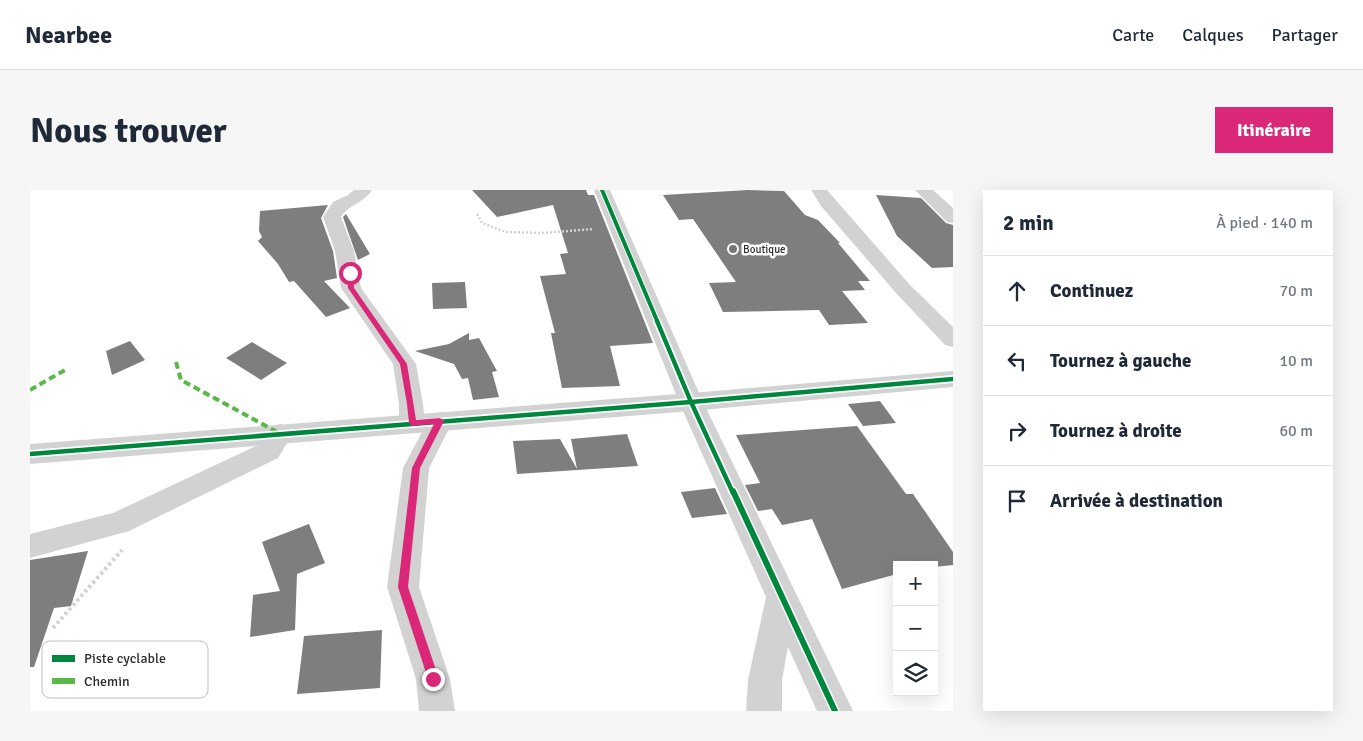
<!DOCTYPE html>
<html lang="fr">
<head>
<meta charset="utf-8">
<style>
  body { margin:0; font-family:Signika,sans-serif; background:#f6f6f7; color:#1f2937 }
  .controls { position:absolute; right:15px; bottom:15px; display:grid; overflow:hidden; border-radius:0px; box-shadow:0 5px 20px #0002 }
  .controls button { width:45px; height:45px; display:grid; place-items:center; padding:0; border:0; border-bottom:1px solid #e0e1e3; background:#fff; color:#1f2937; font:25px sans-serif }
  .stop { position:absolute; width:15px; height:15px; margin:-11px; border:4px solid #db2777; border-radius:50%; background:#fff }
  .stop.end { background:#db2777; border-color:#fff; box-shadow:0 1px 5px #0008 }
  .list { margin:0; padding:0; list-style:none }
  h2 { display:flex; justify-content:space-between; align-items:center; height:65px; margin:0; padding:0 20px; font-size:21px }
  h2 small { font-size:16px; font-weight:400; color:#747a83 }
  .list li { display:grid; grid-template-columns:32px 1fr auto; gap:15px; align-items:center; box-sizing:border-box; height:70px; padding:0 20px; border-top:1px solid #e0e1e3 }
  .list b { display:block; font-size:19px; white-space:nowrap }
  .list em { font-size:16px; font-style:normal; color:#747a83 }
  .icon { flex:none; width:28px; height:28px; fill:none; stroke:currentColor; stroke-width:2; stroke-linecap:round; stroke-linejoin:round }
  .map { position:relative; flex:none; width:923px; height:521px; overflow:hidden; border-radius:0px }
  header { display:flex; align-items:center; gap:30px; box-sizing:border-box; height:70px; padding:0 25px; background:#fff; border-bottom:1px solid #e0e1e3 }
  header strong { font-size:24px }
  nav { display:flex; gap:28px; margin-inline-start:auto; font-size:18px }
  .intro { display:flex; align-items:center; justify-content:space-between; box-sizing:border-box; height:120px; padding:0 30px }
  h1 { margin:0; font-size:35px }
  .button { padding:12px 22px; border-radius:0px; background:#db2777; color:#fff; font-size:18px; font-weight:700 }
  main { display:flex; gap:30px; padding:0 30px }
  aside { flex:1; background:#fff; border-radius:0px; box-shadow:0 5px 20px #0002 }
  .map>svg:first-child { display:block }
</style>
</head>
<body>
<header>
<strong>Nearbee</strong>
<nav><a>Carte</a><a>Calques</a><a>Partager</a></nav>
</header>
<div class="intro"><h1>Nous trouver</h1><a class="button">Itinéraire</a></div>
<main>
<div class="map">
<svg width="923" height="521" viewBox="0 0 923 521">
  <rect width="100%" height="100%" fill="#fff"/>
  <path fill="#7e7e7e" d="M442 0H556L558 5H564L623 153 580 156 590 196 532 198 521 143H525L510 86 536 84 530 64 538 63 523 15 467 27Z
    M718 0 754 1 775 25 788 30 810 53H808L840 91H828L835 100 812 101 838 133 799 135 789 120 693 122 679 93 706 92 663 29 649 30 633 5Z
    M846 5 891 8 916 33 923 35V77L902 78 867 46Z
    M298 15 291 28 303 61 307 88 294 91 320 118 296 127 264 91 259 92 248 74 228 51 232 47 229 41 230 21Z
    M316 24 340 64 328 70 313 27Z
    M435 92 437 118 403 119 402 93Z
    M439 143V150L449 148 467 181 462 182 469 207 443 210 438 188 432 189 424 174 385 161 419 154Z
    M100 151 115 170 82 185 76 161Z
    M222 152 257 173 231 190 196 168Z
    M850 211 866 233 833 236 818 214Z
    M827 236 876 304H883L923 362V375L904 377V375H867V384L812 399 782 329 752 335 742 319 728 321 715 295 730 293 706 245Z
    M597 244 608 276 487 284 483 251 530 249 547 279 541 249Z
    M685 298 697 324 662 328 651 302Z
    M279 334 295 373 267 384 265 440 220 447 223 405 250 401 232 352Z
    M58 361 41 416 24 418 4 477H0V370Z
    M352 440 350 498 267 504 274 446Z"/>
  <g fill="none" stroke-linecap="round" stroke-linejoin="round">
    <path stroke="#d2d2d2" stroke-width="2.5" stroke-dasharray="2 2" stroke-linecap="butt" d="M447 24 452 33 476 42 512 43 564 39"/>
    <path stroke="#d2d2d2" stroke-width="4" stroke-dasharray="3 3" stroke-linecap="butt" d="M23 438 92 360"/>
    <path fill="#d2d2d2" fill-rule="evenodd" d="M324 0H342C334 13 318 15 311 27L324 61 331 98 386 174 393 214 395 233 391 239 382 242 373 239 369 233V214L363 174 311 98 305 61 293 27 303 12 318 5Z
      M564 0H580L673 212 823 521H787L758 457 752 490V521H716L718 490 736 407 649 212Z
      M781 0H797L880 95 923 137V157L915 155 866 103 791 16Z
      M885 0H903L923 18V33L917 32Z
      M410 222 419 225 423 231 399 278 389 397 420 489 425 521H389L386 489 357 397 373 278 401 225Z
      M250 234 259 237 263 243 248 268 99 341 0 368V344L83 323 230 254 241 237Z"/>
    <path fill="#d2d2d2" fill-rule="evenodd" d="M923 181V197L661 221 0 274V254L661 203Z"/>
    <path stroke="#58b947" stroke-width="4" stroke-dasharray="7 4" stroke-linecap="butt" d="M146 172 151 190 249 243
      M0 200 35 180"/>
    <g stroke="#fff" stroke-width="6">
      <path id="cycleway-far2" d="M572 0 628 133"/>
    </g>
    <g stroke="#fff" stroke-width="8">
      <path id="cycleway-far1" d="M627 131 661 212 703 303
        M0 264 661 212 923 189"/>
    </g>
    <g stroke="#fff" stroke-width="9">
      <path id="cycleway" d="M703 301 805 521"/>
    </g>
    <use href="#cycleway-far2" stroke="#00873e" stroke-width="4"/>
    <use href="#cycleway-far1" stroke="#00873e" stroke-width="4.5"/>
    <use href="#cycleway" stroke="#00873e" stroke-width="6"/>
  </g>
  <path fill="#db2777" d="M320 81 323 83 324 98 377 174 386 230 410 228 414 231 390 278 378 397 409 489 407 493 403 494 400 493 398 489 368 397 382 278 404 234 382 236 379 233 377 214 370 174 318 98 317 83Z"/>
  <circle fill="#767676" stroke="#fff" stroke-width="2" cx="703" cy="59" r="5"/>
  <g text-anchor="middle" stroke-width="5" stroke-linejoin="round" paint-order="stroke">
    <g font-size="11" fill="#2d2d2d" stroke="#fff" text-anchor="start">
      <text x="713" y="63">Boutique</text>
    </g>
  </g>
  <rect x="12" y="451" width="166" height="57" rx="8" fill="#fff" stroke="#c0c0c0" stroke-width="1"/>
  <rect x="22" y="465" width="23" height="7" fill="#00873e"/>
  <rect x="22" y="488" width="23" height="6" fill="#58b947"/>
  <g font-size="14" fill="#2d2d2d">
    <text x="54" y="473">Piste cyclable</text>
    <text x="54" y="496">Chemin</text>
  </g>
</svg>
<div class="controls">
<button>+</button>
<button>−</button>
<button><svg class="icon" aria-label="layers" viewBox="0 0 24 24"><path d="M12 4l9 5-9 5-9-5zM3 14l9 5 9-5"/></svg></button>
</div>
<div class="stop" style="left:320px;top:83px"></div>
<div class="stop end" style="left:403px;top:489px"></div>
</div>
<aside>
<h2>2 min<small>À pied · 140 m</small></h2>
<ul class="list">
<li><svg class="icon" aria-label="ahead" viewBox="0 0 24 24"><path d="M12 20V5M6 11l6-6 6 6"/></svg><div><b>Continuez</b></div><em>70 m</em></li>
<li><svg class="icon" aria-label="left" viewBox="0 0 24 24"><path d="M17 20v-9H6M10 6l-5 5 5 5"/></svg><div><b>Tournez à gauche</b></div><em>10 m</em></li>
<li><svg class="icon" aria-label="right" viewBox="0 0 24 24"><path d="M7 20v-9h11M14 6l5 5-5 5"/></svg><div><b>Tournez à droite</b></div><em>60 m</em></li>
<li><svg class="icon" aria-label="arrive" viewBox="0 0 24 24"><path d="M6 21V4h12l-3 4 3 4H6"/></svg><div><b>Arrivée à destination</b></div></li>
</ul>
</aside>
</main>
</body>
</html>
